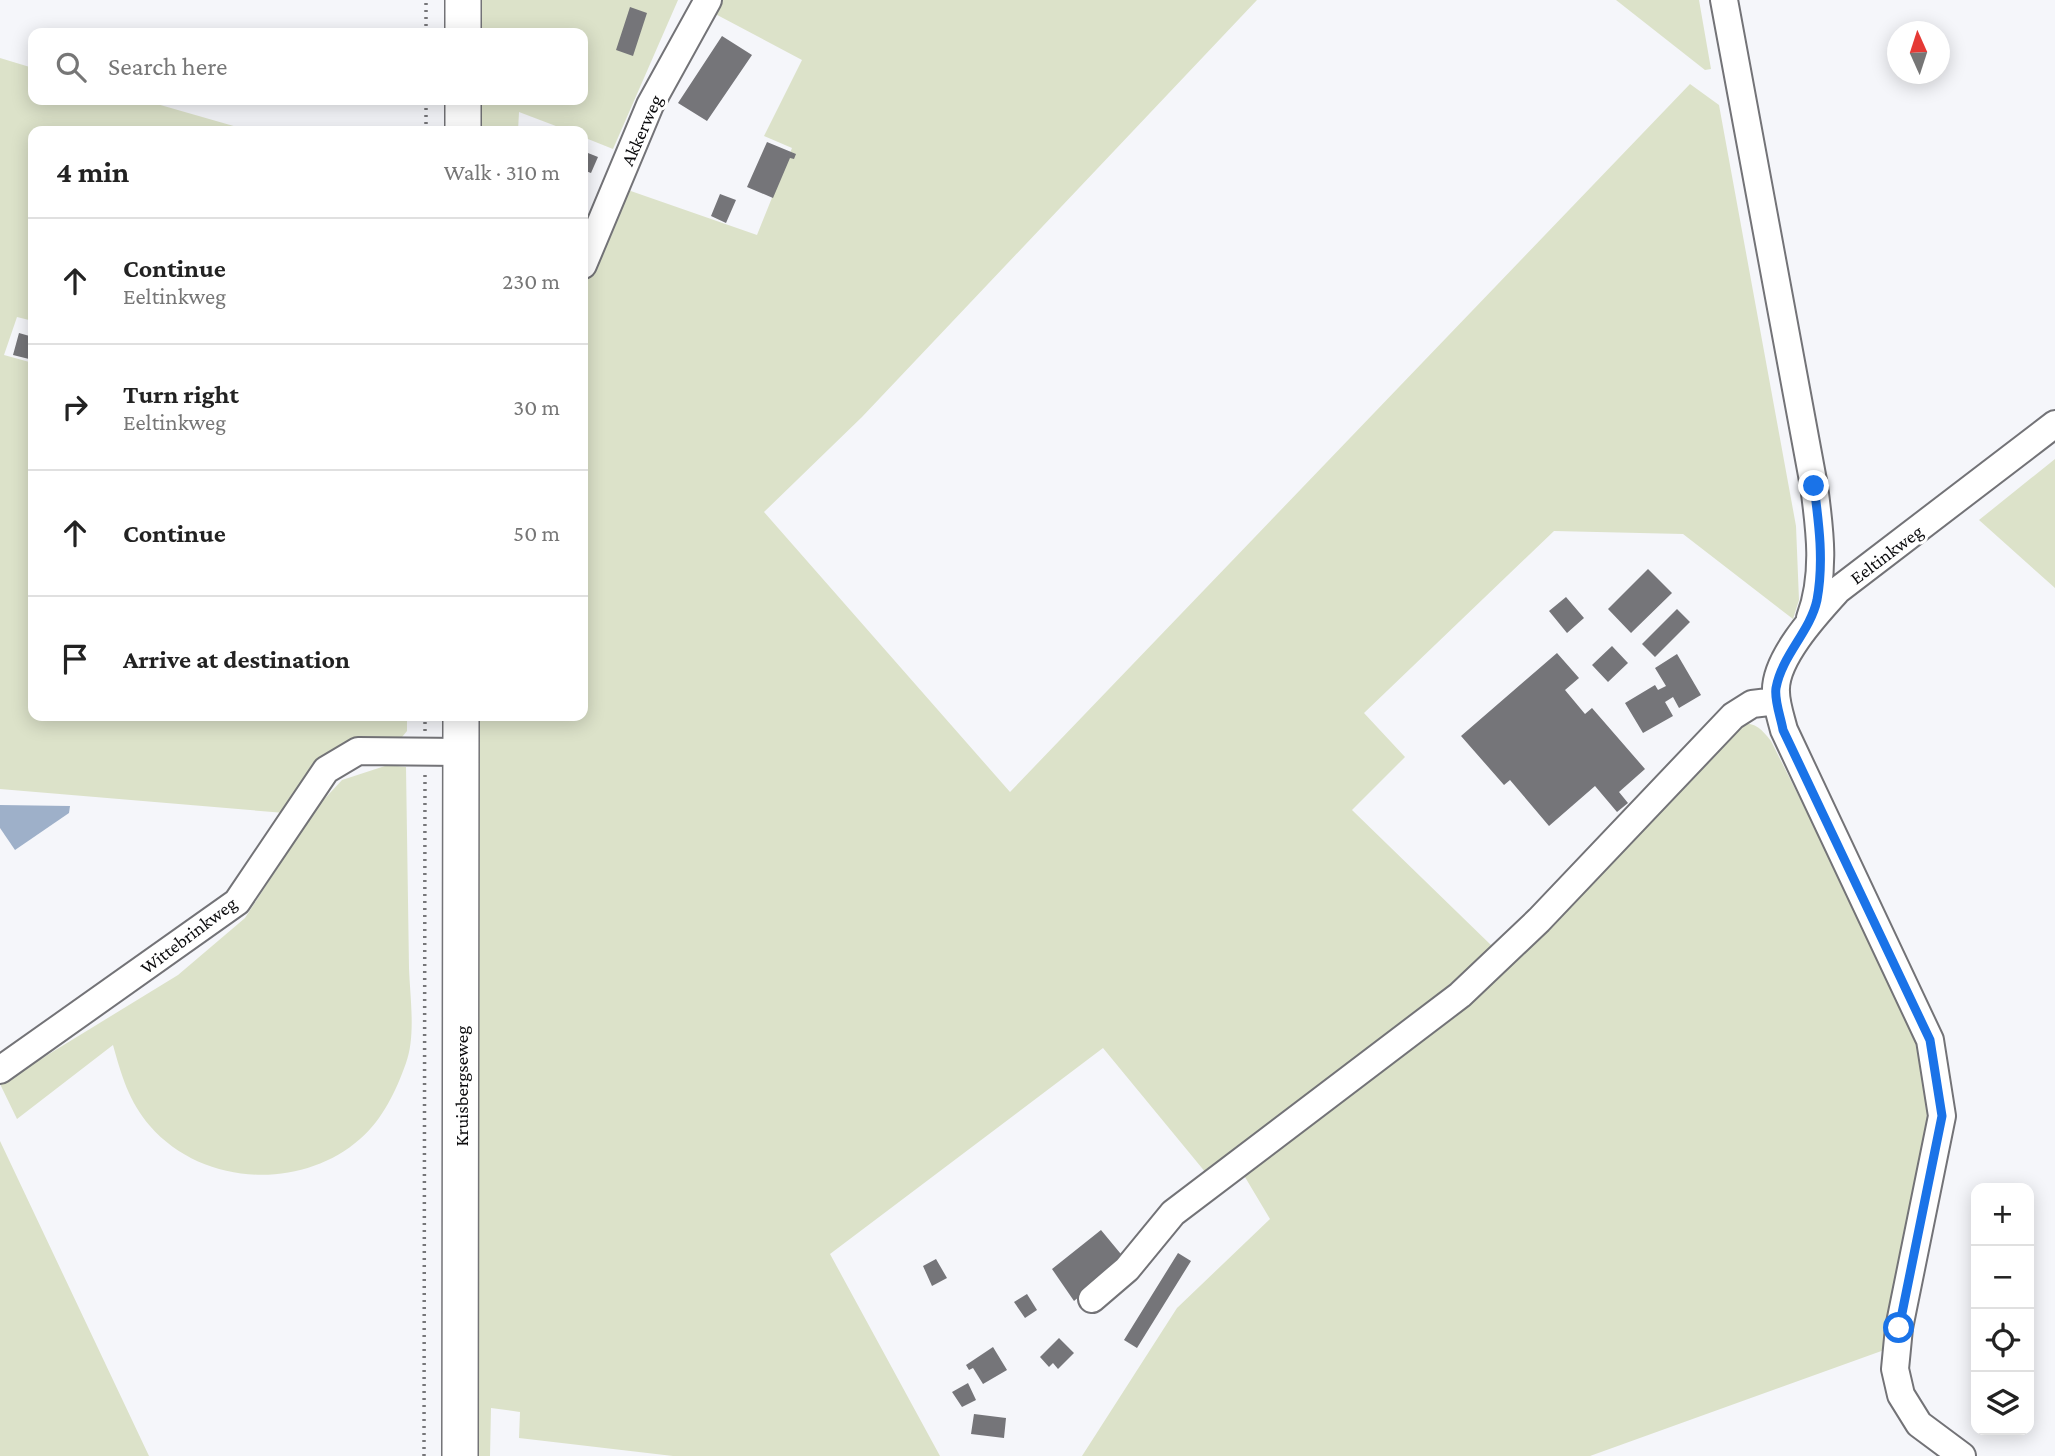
<!DOCTYPE html>
<html lang="en">
<head>
<meta charset="utf-8">
<style>
  body { margin:0; font-family:"Crimson Pro",serif; background:#f2f2f2; color:#222 }
  .controls { position:absolute; right:21px; bottom:21px; display:grid; overflow:hidden; border-radius:14px; box-shadow:0 4px 18px #0003 }
  .controls button { width:63px; height:63px; display:grid; place-items:center; padding:0; border:0; border-bottom:2px solid #e0e0e0; background:#fff; color:#222; font:35px sans-serif }
  .compass { position:absolute; left:1887px; top:21px; width:63px; height:63px; border-radius:50%; background:#fff; box-shadow:0 4px 18px #0003; rotate:357deg }
  .stop { position:absolute; width:21px; height:21px; margin:-16px; border:5px solid #1a73e8; border-radius:50%; background:#fff }
  .stop.end { background:#1a73e8; border-color:#fff; box-shadow:0 2px 7px #0008 }
  .list { margin:0; padding:0; list-style:none }
  h2 { display:flex; justify-content:space-between; align-items:center; height:91px; margin:0; padding:0 28px; font-size:30px }
  h2 small { font-size:23px; font-weight:400; color:#767676 }
  .list li { display:grid; grid-template-columns:46px 1fr auto; gap:21px; align-items:center; box-sizing:border-box; height:126px; padding:0 28px; border-top:2px solid #e0e0e0 }
  .list b { display:block; font-size:26px; white-space:nowrap }
  .list p { margin:0; font-size:23px; white-space:nowrap; color:#767676 }
  .list em { font-size:23px; font-style:normal; color:#767676 }
  .icon { flex:none; width:38px; height:38px; fill:none; stroke:currentColor; stroke-width:2; stroke-linecap:round; stroke-linejoin:round }
  .map { position:relative; flex:none; width:2055px; height:1456px; overflow:hidden }
  .search { position:absolute; background:#fff; box-shadow:0 4px 18px #0003; left:28px; top:28px; width:560px; height:77px; display:flex; align-items:center; gap:18px; box-sizing:border-box; padding:0 24px; border-radius:14px; color:#767676; font-size:26px }
  .panel { position:absolute; background:#fff; box-shadow:0 4px 18px #0003; left:28px; top:126px; width:560px; height:595px; border-radius:14px }
  .map>svg:first-child { display:block }
</style>
</head>
<body>
<div class="map">
<svg width="2055" height="1456" viewBox="0 0 2055 1456">
  <rect width="100%" height="100%" fill="#f5f6fa"/>
  <path fill="#dce2c9" d="M475 0H678L613 149 583 137V131H569L519 112 518 131H474V100H583V33H475Z
    M709 0H1257L862 417 764 512 1010 792 1690 84 1719 105 1796 526 1799 600 1793 619 1683 534 1554 531 1364 713 1405 757 1352 810 1493 947 1436 996 1206 1173 1103 1048 830 1254 940 1456H673L519 1438 520 1412 491 1408 490 1456H472V716H583V290L625 189 757 235 792 148 764 136 802 60 704 8Z
    M1616 0H1699L1711 69 1705 70Z
    M0 58 33 68V100H143L251 131H33V321L17 317 4 355 33 363V716H407V731L402 737 347 755 285 813 0 789Z
    M2055 459V588L1979 520Z
    M1738 723C1755 722 1761 728 1771 741L1859 916 1929 1069 1930 1113 1887 1349 1590 1456H1082L1177 1308 1270 1219 1239 1167 1433 1022Z
    M388 765 406 767C407 834 408 901 409 968 410 997 416 1036 406 1063 396 1091 383 1119 360 1139 301 1191 202 1186 150 1126 129 1102 121 1074 113 1045L17 1119 0 1084 178 975 245 918 316 808 342 780Z
    M0 1141 149 1456H0Z"/>
  <path fill="#9eb0c9" d="M0 805 70 806 69 813 15 850 0 828Z"/>
  <path fill="#757579" d="M630 7 647 13 633 56 616 50Z
    M722 36 752 55 707 121 678 103Z
    M767 142 796 154 794 159 790 158 773 198 747 187Z
    M583 151 598 157 591 173 583 170Z
    M720 194 736 200 726 223 711 216Z
    M19 333 33 337V360L13 355Z
    M1648 569 1672 593 1631 633 1608 609Z
    M1566 597 1584 618 1567 633 1549 611Z
    M1677 609 1690 622 1655 657 1642 644Z
    M1612 646 1628 663 1608 682 1592 665Z
    M1557 653 1579 678 1565 690 1585 714 1592 708 1645 769 1619 792 1628 803 1617 812 1595 786 1549 826 1510 780 1504 785 1461 736Z
    M1677 654 1701 695 1679 708 1673 697 1665 702 1673 716 1643 733 1625 703 1655 685 1658 690 1666 686 1655 668Z
    M1101 1230 1125 1259 1074 1301 1052 1269Z
    M1178 1253 1191 1261 1137 1348 1124 1340Z
    M936 1259 947 1278 932 1286 923 1266Z
    M1027 1294 1037 1310 1025 1318 1014 1302Z
    M1059 1338 1074 1353 1058 1369 1053 1363 1049 1367 1040 1357Z
    M993 1347 1007 1370 983 1384 973 1368 969 1370 966 1365Z
    M968 1383 976 1400 962 1407 952 1392Z
    M974 1414 1006 1418 1004 1438 971 1434Z"/>
  <g fill="none" stroke-linecap="round" stroke-linejoin="round">
    <g stroke="#737377" stroke-width="30">
      <path id="minor" d="M1724 0 1814 486C1820 530 1826 575 1810 618
        M583 265 650 105 708 0
        M0 1070 237 902 326 770 358 751 461 752
        M1092 1299 1127 1269 1173 1213 1460 995 1539 920 1733 716 1752 704 1777 701
        M1962 1456 1919 1424 1901 1395 1895 1369 1899 1328 1942 1116 1930 1040 1784 730C1781 718 1776 704 1776 692 1774 659 1817 613 1838 590L2055 424"/>
    </g>
    <g stroke="#737377" stroke-width="38">
      <path id="major" d="M463 33V0
        M463 131V100
        M460 1456 461 716"/>
    </g>
    <path stroke="#767679" stroke-width="3.5" stroke-dasharray="2 5" stroke-linecap="butt" d="M426 33V0
      M426 131V100
      M425 731V716
      M424 1456 425 774"/>
    <use href="#minor" stroke="#fff" stroke-width="26"/>
    <use href="#major" stroke="#fff" stroke-width="35"/>
  </g>
  <g fill="none" stroke-linecap="round" stroke-linejoin="round">
    <path stroke="#1a73e8" stroke-width="9" d="M1814 486C1819 524 1824 562 1817 600 1810 632 1782 655 1776 688 1774 700 1781 718 1783 730L1930 1040 1942 1116 1899 1328"/>
  </g>
  <g text-anchor="middle" stroke-width="6" stroke-linejoin="round" paint-order="stroke">
    <g font-size="19" fill="#0b0b0d" stroke="#fff">
      <text transform="translate(641 130) rotate(-66)" y="7">Akkerweg</text>
      <text transform="translate(1886 554) rotate(-37)" y="7">Eeltinkweg</text>
      <text transform="translate(188 935) rotate(-37)" y="7">Wittebrinkweg</text>
      <text transform="translate(461 1086) rotate(-90)" y="7">Kruisbergseweg</text>
    </g>
  </g>
</svg>
<div class="controls">
<button>+</button>
<button>−</button>
<button><svg class="icon" aria-label="locate" viewBox="0 0 24 24"><circle cx="12" cy="12" r="6"/><path d="M12 2v4M12 18v4M2 12h4M18 12h4"/></svg></button>
<button><svg class="icon" aria-label="layers" viewBox="0 0 24 24"><path d="M12 4l9 5-9 5-9-5zM3 14l9 5 9-5"/></svg></button>
</div>
<svg class="compass" viewBox="-18 -18 36 36"><path d="M0-13l5 13h-10z" fill="#e53935"/><path d="M0 13l5-13h-10z" fill="#767676"/></svg>
<div class="stop" style="left:1899px;top:1328px"></div>
<div class="stop end" style="left:1814px;top:486px"></div>
<div class="search"><svg class="icon" aria-label="search" viewBox="0 0 24 24"><circle cx="10" cy="10" r="6"/><path d="M15 15l6 6"/></svg>Search here</div>
<section class="panel">
<h2>4 min<small>Walk · 310 m</small></h2>
<ul class="list">
<li><svg class="icon" aria-label="ahead" viewBox="0 0 24 24"><path d="M12 20V5M6 11l6-6 6 6"/></svg><div><b>Continue</b><p>Eeltinkweg</p></div><em>230 m</em></li>
<li><svg class="icon" aria-label="right" viewBox="0 0 24 24"><path d="M7 20v-9h11M14 6l5 5-5 5"/></svg><div><b>Turn right</b><p>Eeltinkweg</p></div><em>30 m</em></li>
<li><svg class="icon" aria-label="ahead" viewBox="0 0 24 24"><path d="M12 20V5M6 11l6-6 6 6"/></svg><div><b>Continue</b></div><em>50 m</em></li>
<li><svg class="icon" aria-label="arrive" viewBox="0 0 24 24"><path d="M6 21V4h12l-3 4 3 4H6"/></svg><div><b>Arrive at destination</b></div></li>
</ul>
</section>
</div>
</body>
</html>
